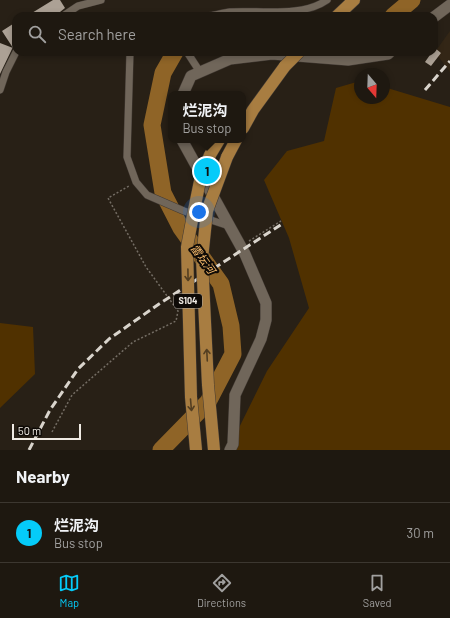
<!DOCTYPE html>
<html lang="en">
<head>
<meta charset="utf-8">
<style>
  body { margin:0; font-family:Barlow,"Noto Sans SC",sans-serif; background:#2b251e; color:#f1f3f6 }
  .compass { position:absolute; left:354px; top:68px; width:36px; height:36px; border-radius:50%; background:#1e1810; box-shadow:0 2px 6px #0003; rotate:161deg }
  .scale { position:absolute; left:12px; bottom:10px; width:69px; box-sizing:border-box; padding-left:4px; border:2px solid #efeae3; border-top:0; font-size:11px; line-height:14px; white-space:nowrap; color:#efeae3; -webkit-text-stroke:3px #0e0a06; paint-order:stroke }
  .you { position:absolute; left:199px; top:212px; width:14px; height:14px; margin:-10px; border:3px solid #fff; border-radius:50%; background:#1a73e8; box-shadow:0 0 0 6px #1a73e833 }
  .badge { display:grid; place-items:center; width:26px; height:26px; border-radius:50%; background:#05cbf9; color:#111; font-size:13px; font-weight:700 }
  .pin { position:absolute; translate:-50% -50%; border:2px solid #fff; box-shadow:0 1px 4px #0006 }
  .popup { position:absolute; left:168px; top:91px; width:78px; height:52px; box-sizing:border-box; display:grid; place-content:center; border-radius:8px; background:#1e1810; filter:drop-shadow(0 1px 3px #0005); font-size:13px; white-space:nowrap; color:#a1a09f }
  .popup b { font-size:15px; color:#f1f3f6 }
  .popup::after { content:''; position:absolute; left:50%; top:100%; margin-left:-8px; border:8px solid transparent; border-top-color:#1e1810 }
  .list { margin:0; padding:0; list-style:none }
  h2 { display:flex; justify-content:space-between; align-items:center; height:52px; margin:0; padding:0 16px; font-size:17px }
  h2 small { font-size:13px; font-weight:400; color:#a1a09f }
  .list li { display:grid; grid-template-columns:26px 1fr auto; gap:12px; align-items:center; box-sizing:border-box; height:60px; padding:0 16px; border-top:1px solid #3c3730 }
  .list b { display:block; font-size:15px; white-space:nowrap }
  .list p { margin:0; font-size:13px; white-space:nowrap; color:#a1a09f }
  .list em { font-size:13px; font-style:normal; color:#a1a09f }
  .icon { flex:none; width:22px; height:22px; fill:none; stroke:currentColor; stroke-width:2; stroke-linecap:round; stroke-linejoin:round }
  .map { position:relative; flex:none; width:450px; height:450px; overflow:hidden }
  .search { position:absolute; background:#1e1810; box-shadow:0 2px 6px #0003; left:12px; right:12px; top:12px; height:44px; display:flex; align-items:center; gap:10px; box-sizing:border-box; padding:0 14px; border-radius:12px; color:#a1a09f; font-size:15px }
  .sheet { height:112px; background:#1e1810 }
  nav { display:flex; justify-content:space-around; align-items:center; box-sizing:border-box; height:56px; border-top:1px solid #3c3730; background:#1e1810; font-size:11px; color:#a1a09f }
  nav a { display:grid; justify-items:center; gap:2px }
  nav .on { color:#05cbf9 }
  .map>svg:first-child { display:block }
</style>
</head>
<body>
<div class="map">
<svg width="450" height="450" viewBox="0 0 450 450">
  <rect width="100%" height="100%" fill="#282016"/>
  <path fill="#332616" d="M450 31V72L435 52Z"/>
  <path fill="#503100" d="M360 81V98H384V87L450 107V450H230L231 444 267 371 309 308 289 238 264 180 287 151 324 141 336 88Z
    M0 323 33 327 35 374 0 408Z"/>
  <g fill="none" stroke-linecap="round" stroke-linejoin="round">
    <path stroke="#8f6427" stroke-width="17" d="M393 16 412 0
      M161 450 208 402 233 354 231 326 221 284 181 228 163 193 152 125 163 73 175 52"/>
  </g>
  <path fill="#aca195" d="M53 0H60L65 8 55 16H27Z
    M16 22V40L12 49 0 74V43L13 48 2 31Z
    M435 48 441 53 431 66 425 62 432 52H434Z"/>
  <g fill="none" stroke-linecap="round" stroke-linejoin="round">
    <g stroke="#423a34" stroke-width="8">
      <path id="street" d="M63 16 78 6 101 0
        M209 16C216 15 223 13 230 12 259 10 302 18 327 0
        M130 52 127 157 136 182 147 195 184 211 229 226
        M187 52 200 72
        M0 90 6 72 16 52"/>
    </g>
    <g stroke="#423a34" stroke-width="12">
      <path id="secondary" d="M434 17 450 5
        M183 94 191 76 230 59 272 54 348 60 388 54 390 52
        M182 140 245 254 266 303V320L261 339 235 395 233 444 230 450"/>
    </g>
    <g stroke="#423a34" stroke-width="13">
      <path id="primary" d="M337 16 354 0
        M243 128 253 110 285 66
        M210 155 219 140
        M227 157 236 140"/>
    </g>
    <path stroke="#746d64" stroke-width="1.5" stroke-dasharray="2 2" stroke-linecap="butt" d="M249 241 281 221
      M52 432 72 395 133 342 176 321 178 311 146 267 108 198 129 186"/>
    <use href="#street" stroke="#70665a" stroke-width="7"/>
    <use href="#secondary" stroke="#70665a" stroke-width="11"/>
    <use href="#primary" stroke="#a87d41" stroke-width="12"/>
    <path stroke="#d9d4cc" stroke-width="3" stroke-dasharray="8 4" stroke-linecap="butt" d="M425 90 450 61
      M29 450 50 410 78 369 109 339 159 304 282 224"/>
    <g stroke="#423a34" stroke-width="13" stroke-linecap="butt">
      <path id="primary-bridge" d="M285 66 299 52
        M196 450 191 397 187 247 193 215 201 176 210 155
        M214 450 208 385 202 259 207 211 227 157"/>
    </g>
    <use href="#primary-bridge" stroke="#a87d41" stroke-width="12"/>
  </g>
  <defs><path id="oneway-shaft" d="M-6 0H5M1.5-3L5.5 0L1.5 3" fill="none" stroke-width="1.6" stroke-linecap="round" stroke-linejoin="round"/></defs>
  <g stroke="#533e21">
    <use href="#oneway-shaft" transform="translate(188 275) rotate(89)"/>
    <use href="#oneway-shaft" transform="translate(207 355) rotate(-93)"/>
    <use href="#oneway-shaft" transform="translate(191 405) rotate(85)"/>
  </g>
  <g text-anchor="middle" stroke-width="4" stroke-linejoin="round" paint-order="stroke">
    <rect fill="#0e0a06" stroke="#aca7a1" stroke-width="1" x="174" y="294" width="28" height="14" rx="3"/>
    <g font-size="9" font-weight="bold" fill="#efeae3">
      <text x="188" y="304">S104</text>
    </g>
    <g font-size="11" font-style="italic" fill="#f5b96b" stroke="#0e0a06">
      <text transform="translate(203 259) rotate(54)" y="4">雷坛河</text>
    </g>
  </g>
</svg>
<svg class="compass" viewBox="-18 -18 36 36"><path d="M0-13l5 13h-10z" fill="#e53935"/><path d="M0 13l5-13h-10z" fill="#a1a09f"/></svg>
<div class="scale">50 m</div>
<div class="you"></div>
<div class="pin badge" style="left:207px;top:171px">1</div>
<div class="popup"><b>烂泥沟</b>Bus stop</div>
<div class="search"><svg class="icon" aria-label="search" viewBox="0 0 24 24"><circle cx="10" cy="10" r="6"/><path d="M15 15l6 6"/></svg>Search here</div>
</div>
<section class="sheet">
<h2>Nearby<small></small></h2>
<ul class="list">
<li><span class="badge">1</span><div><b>烂泥沟</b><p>Bus stop</p></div><em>30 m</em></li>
</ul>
</section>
<nav>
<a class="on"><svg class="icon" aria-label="map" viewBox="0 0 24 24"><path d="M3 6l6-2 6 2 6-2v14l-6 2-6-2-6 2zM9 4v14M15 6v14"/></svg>Map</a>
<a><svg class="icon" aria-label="directions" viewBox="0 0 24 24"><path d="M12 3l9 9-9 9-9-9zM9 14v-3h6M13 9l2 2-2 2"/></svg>Directions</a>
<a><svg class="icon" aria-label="saved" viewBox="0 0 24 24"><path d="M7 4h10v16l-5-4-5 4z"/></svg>Saved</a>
</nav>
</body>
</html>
